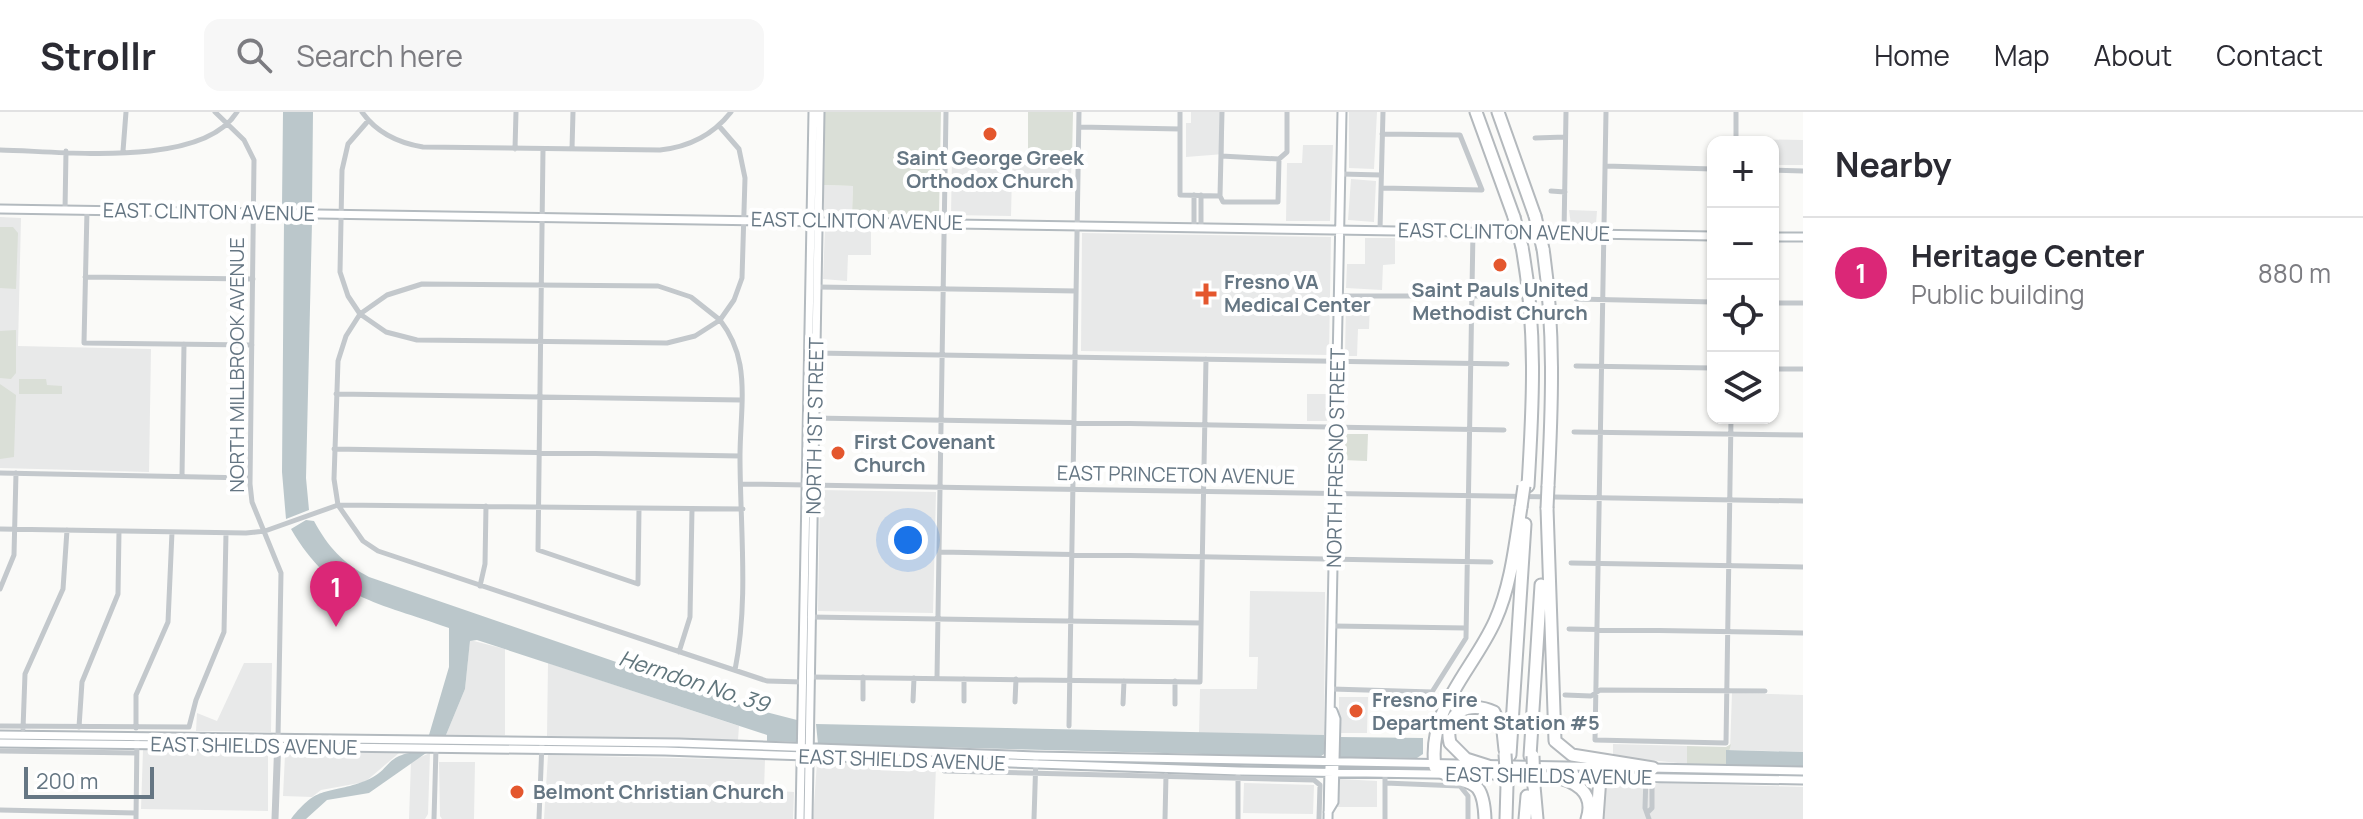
<!DOCTYPE html>
<html lang="en">
<head>
<meta charset="utf-8">
<style>
  body { margin:0; font-family:Manrope,sans-serif; background:#f7f7f7; color:#2b2b33 }
  .controls { position:absolute; right:24px; top:24px; display:grid; overflow:hidden; border-radius:16px; box-shadow:0 2px 6px #0004 }
  .controls button { width:72px; height:72px; display:grid; place-items:center; padding:0; border:0; border-bottom:2px solid #e1e1e2; background:#fff; color:#2b2b33; font:40px sans-serif }
  .scale { position:absolute; left:24px; bottom:20px; width:130px; box-sizing:border-box; padding-left:8px; border:4px solid #657683; border-top:0; font-size:22px; line-height:28px; white-space:nowrap; color:#657683; -webkit-text-stroke:6px #fff; paint-order:stroke }
  .you { position:absolute; left:908px; top:428px; width:28px; height:28px; margin:-20px; border:6px solid #fff; border-radius:50%; background:#1a73e8; box-shadow:0 0 0 12px #1a73e833 }
  .badge { display:grid; place-items:center; width:52px; height:52px; border-radius:50%; background:#db2777; color:#fff; font-size:26px; font-weight:700 }
  .pin { position:absolute; translate:-50% -66px; filter:drop-shadow(0 2px 4px #0008) }
  .pin::after { content:''; position:absolute; top:42px; width:28px; height:24px; background:inherit; clip-path:polygon(0 0,100% 0,50% 100%) }
  .list { margin:0; padding:0; list-style:none }
  h2 { display:flex; justify-content:space-between; align-items:center; height:104px; margin:0; padding:0 32px; font-size:34px }
  h2 small { font-size:26px; font-weight:400; color:#7c7c81 }
  .list li { display:grid; grid-template-columns:52px 1fr auto; gap:24px; align-items:center; box-sizing:border-box; height:112px; padding:0 32px; border-top:2px solid #e1e1e2 }
  .list b { display:block; font-size:30px; white-space:nowrap }
  .list p { margin:0; font-size:26px; white-space:nowrap; color:#7c7c81 }
  .list em { font-size:26px; font-style:normal; color:#7c7c81 }
  .icon { flex:none; width:44px; height:44px; fill:none; stroke:currentColor; stroke-width:2; stroke-linecap:round; stroke-linejoin:round }
  .map { position:relative; flex:none; width:1803px; height:707px; overflow:hidden }
  header { display:flex; align-items:center; gap:48px; box-sizing:border-box; height:112px; padding:0 40px; background:#fff; border-bottom:2px solid #e1e1e2 }
  header strong { font-size:38px }
  nav { display:flex; gap:44px; margin-inline-start:auto; font-size:28px }
  .search { width:560px; height:72px; background:#f7f7f7; display:flex; align-items:center; gap:20px; box-sizing:border-box; padding:0 28px; border-radius:16px; color:#7c7c81; font-size:30px }
  main { display:flex }
  aside { flex:1; background:#fff }
  .map>svg:first-child { display:block }
</style>
</head>
<body>
<header>
<strong>Strollr</strong>
<div class="search"><svg class="icon" aria-label="search" viewBox="0 0 24 24"><circle cx="10" cy="10" r="6"/><path d="M15 15l6 6"/></svg>Search here</div>
<nav><a>Home</a><a>Map</a><a>About</a><a>Contact</a></nav>
</header>
<main>
<div class="map">
<svg width="1803" height="707" viewBox="0 0 1803 707">
  <rect width="100%" height="100%" fill="#fafaf8"/>
  <path fill="#e8e9e9" d="M1191 0H1224V42L1186 45V11H1191Z
    M1349 0H1377L1374 57 1349 56Z
    M1741 27 1803 28V53H1773V30H1741Z
    M1303 33H1333L1330 109H1286L1287 51H1302Z
    M952 45 1072 47 1071 63 1012 62 1011 104 951 103Z
    M1351 67 1376 69 1374 110 1348 108Z
    M824 73 853 74 852 101 824 98Z
    M1569 98 1597 99 1596 112 1571 113Z
    M0 105 21 106 18 234 151 237 149 360 0 356Z
    M825 116 871 117V143H848L847 169 823 167Z
    M1082 121 1331 125 1329 243 1081 239Z
    M1365 126H1395V152L1383 153 1382 178 1346 176 1347 152H1365Z
    M1346 190H1370L1369 217H1358L1357 244H1345Z
    M1307 282H1329L1327 309H1307Z
    M820 378 936 380 933 501 818 499Z
    M1250 479 1325 480 1324 623 1199 621 1200 577H1257L1258 545H1249Z
    M470 528 505 537V623H446L465 577Z
    M244 551H272L271 620 196 619 197 601 217 609Z
    M548 551 739 614 738 628 547 624Z
    M1732 581 1803 583V640L1730 638Z
    M1339 585H1368L1367 621H1339Z
    M1613 632 1687 634V652L1613 644Z
    M143 638 268 640V699L141 697Z
    M288 640 399 641 365 670 321 678 312 685 283 684 285 643Z
    M430 641 428 702 425 707H409L411 649Z
    M548 643 765 648 764 678 794 680 793 707H544Z
    M439 650H475L474 707H442L440 704Z
    M817 650 936 654 934 707H813Z
    M1339 667 1377 669V695H1337Z
    M1613 670 1641 676 1660 671 1803 675V707H1604L1605 677Z
    M1244 671 1314 673 1313 702 1243 701Z"/>
  <path fill="#dadfd7" d="M825 0H941L939 103 852 101 853 74 824 73Z
    M1028 0H1073L1072 47 1028 46Z
    M0 115H13L18 121 16 177 0 176Z
    M16 218V261L11 267 0 266V219Z
    M19 267H46L47 273 62 274V282H19Z
    M0 272 16 283 14 345 0 347Z
    M1346 322H1368L1367 349 1343 348Z
    M1731 632 1726 653 1687 652V634L1726 635Z"/>
  <path fill="#bbc7cb" d="M283 0H313L312 94 282 93Z
    M284 109 312 110 306 366 309 398 286 407 282 360Z
    M306 408 314 409C328 435 343 451 369 465L747 595 797 608V630L767 629V623L477 528 470 529 465 577 446 623H429L449 555V516C378 490 332 488 291 417Z
    M816 612 1324 623V642L1320 645 818 632Z
    M1339 625 1423 626V642L1417 646 1340 645Z
    M1726 638 1803 640V654L1726 653Z
    M429 639 369 681 327 688 306 707H291C318 672 327 683 362 670 395 659 380 640 429 639Z"/>
  <g fill="none" stroke-linecap="round" stroke-linejoin="round">
    <g stroke="#b3babf" stroke-width="11">
      <path id="secondary" d="M0 97 1713 124
        M1773 125H1803
        M0 623 679 631 1036 644 1621 655
        M0 631 665 639 1239 659 1803 668
        M1649 656 1803 659
        M1328 700 1334 690 1336 607 1333 599
        M800 707 813 0
        M808 707 820 0
        M1328 707 1342 0"/>
    </g>
    <g stroke="#b4b9bd" stroke-width="15">
      <path id="motorway" d="M1476 0 1514 105
        M1498 0 1535 104
        M1522 135C1537 216 1533 292 1528 374
        M1543 137C1555 217 1552 294 1548 374
        M1547 396 1555 629 1572 643 1653 656
        M1510 643 1525 412
        M1530 644 1541 473
        M1488 654 1466 647 1450 631C1443 600 1469 588 1494 600L1503 619 1505 638
        M1589 655 1600 665 1597 707
        M1551 664C1574 668 1596 680 1587 707
        M1534 674 1537 707
        M1485 707C1483 655 1462 679 1435 655 1427 597 1473 558 1495 509 1511 473 1515 434 1521 395
        M1506 707 1507 673
        M1525 707 1527 684"/>
    </g>
    <path stroke="#c3c8cc" stroke-width="5" d="M215 0 244 28 254 48 250 372 252 390 281 461 278 626
      M362 0C376 20 399 31 423 35L660 38C689 35 713 23 731 0
      M1180 0V83L1220 84 1222 0
      M1606 0 1595 628 1726 631 1731 306
      M368 9 348 32 342 58 340 160 348 184 360 202 346 224 338 249 334 367 338 393 363 429 378 439 767 569 803 570
      M719 14 739 37 745 66 742 166 734 188 720 208C730 221 737 236 740 253 745 282 740 314 740 344 740 415 749 488 735 558
      M1079 15 1180 17
      M1535 26 1565 25
      M1736 30V0
      M515 37 516 0
      M543 37 538 438 638 472 639 397
      M572 37 573 0
      M0 38C61 39 202 57 237 0
      M123 39 126 0
      M1221 44 1279 47
      M1605 54 1713 57
      M1773 58 1803 59
      M1341 62 1381 63
      M1381 76 1482 78 1460 23 1382 22
      M1551 79 1565 80
      M1194 83V115
      M1201 83V115
      M1220 84 1223 90H1278L1279 47 1287 40V0
      M65 98 66 39
      M87 98 84 231 252 233
      M1380 118 1383 0
      M1564 121 1566 0
      M85 165 253 167
      M422 172 658 174 691 185 720 208 695 224 667 231 417 228 386 220 360 202 387 183Z
      M817 175 1076 179
      M1339 184H1502
      M1576 187 1713 190
      M1773 191H1803
      M813 241 1507 252
      M1576 254 1713 256
      M1773 257H1803
      M336 282 741 288
      M813 306 1504 318
      M1574 320 1803 323
      M334 337 740 344
      M0 361 250 366
      M182 364 184 232
      M741 372 1803 389
      M0 417 246 421 265 419 338 393 743 397
      M940 440 1491 450
      M1571 451 1803 455
      M480 474 485 452 486 394
      M0 477 14 443 16 361
      M810 505 1201 511
      M1333 514 1466 516
      M1569 517 1803 521
      M679 540 690 505 692 397
      M811 565 1200 570 1206 247
      M937 566 946 0
      M1332 577 1432 580 1466 526 1473 119
      M1565 583 1591 584 1600 578 1765 579
      M863 587V565
      M913 589 914 566
      M964 589V567
      M1015 590 1016 567
      M1123 592 1124 569
      M1175 592V569
      M0 614 189 615 196 588 224 520 226 421
      M1069 614 1079 0
      M79 615 82 570 118 482 119 419
      M136 616V583L168 510 172 420
      M23 617 25 562 63 477 67 418
      M0 639 137 641
      M944 650V659L1314 668 1320 673 1319 707
      M1646 664 1645 696 1649 707
      M1385 671 1460 674 1468 684V707
      M0 698 136 701
      M1648 700 1652 696V662
      M136 707 137 625
      M434 707 436 636
      M539 707 542 630
      M1034 707 1036 644
      M1165 707 1166 663
      M1238 707V664
      M1385 707V662"/>
    <path stroke="#c3c8cc" stroke-width="7" d="M275 707 278 626"/>
    <use href="#secondary" stroke="#fff" stroke-width="7"/>
    <use href="#motorway" stroke="#fff" stroke-width="11"/>
    <g stroke="#b4b9bd" stroke-width="15" stroke-linecap="butt">
      <path id="motorway-bridge" d="M1535 104 1543 137
        M1514 105 1522 135
        M1521 395 1524 374
        M1547 396 1548 374
        M1505 642 1507 673
        M1533 644 1534 674"/>
    </g>
    <use href="#motorway-bridge" stroke="#fff" stroke-width="11"/>
  </g>
  <g fill="#e4572e" stroke="#fff" stroke-width="3">
    <circle cx="990" cy="22" r="8"/>
    <circle cx="1500" cy="153" r="8"/>
    <path d="M1202 170h8v8h8v8h-8v8h-8v-8h-8v-8h8z"/>
    <circle cx="838" cy="341" r="8"/>
    <circle cx="1356" cy="599" r="8"/>
    <circle cx="517" cy="680" r="8"/>
  </g>
  <g text-anchor="middle" stroke-width="8" stroke-linejoin="round" paint-order="stroke">
    <g font-size="20" font-weight="bold" fill="#657683" stroke="#fff" text-anchor="start">
      <text x="990" y="53" text-anchor="middle">Saint George Greek<tspan x="990" dy="23">Orthodox Church</tspan></text>
      <text x="1224" y="177">Fresno VA<tspan x="1224" dy="23">Medical Center</tspan></text>
      <text x="1500" y="185" text-anchor="middle">Saint Pauls United<tspan x="1500" dy="23">Methodist Church</tspan></text>
      <text x="854" y="337">First Covenant<tspan x="854" dy="23">Church</tspan></text>
      <text x="1372" y="595">Fresno Fire<tspan x="1372" dy="23">Department Station #5</tspan></text>
      <text x="533" y="687">Belmont Christian Church</text>
    </g>
    <g font-size="20" fill="#657683" stroke="#fff">
      <text transform="translate(209 100) rotate(1)" y="7">EAST CLINTON AVENUE</text>
      <text transform="translate(857 109) rotate(1)" y="7">EAST CLINTON AVENUE</text>
      <text transform="translate(1504 120) rotate(1)" y="7">EAST CLINTON AVENUE</text>
      <text transform="translate(237 253) rotate(-90)" y="7">NORTH MILLBROOK AVENUE</text>
      <text transform="translate(815 314) rotate(-89)" y="7">NORTH 1ST STREET</text>
      <text transform="translate(1336 346) rotate(-89)" y="7">NORTH FRESNO STREET</text>
      <text transform="translate(1176 363) rotate(1)" y="7">EAST PRINCETON AVENUE</text>
      <text transform="translate(254 634) rotate(1)" y="7">EAST SHIELDS AVENUE</text>
      <text transform="translate(902 648) rotate(2)" y="7">EAST SHIELDS AVENUE</text>
      <text transform="translate(1549 664) rotate(1)" y="7">EAST SHIELDS AVENUE</text>
    </g>
    <g font-size="22" font-style="italic" fill="#60757c" stroke="#fff">
      <text transform="translate(694 569) rotate(18)" y="8">Herndon No. 39</text>
    </g>
  </g>
</svg>
<div class="controls">
<button>+</button>
<button>−</button>
<button><svg class="icon" aria-label="locate" viewBox="0 0 24 24"><circle cx="12" cy="12" r="6"/><path d="M12 2v4M12 18v4M2 12h4M18 12h4"/></svg></button>
<button><svg class="icon" aria-label="layers" viewBox="0 0 24 24"><path d="M12 4l9 5-9 5-9-5zM3 14l9 5 9-5"/></svg></button>
</div>
<div class="scale">200 m</div>
<div class="you"></div>
<div class="pin badge" style="left:336px;top:515px">1</div>
</div>
<aside>
<h2>Nearby<small></small></h2>
<ul class="list">
<li><span class="badge">1</span><div><b>Heritage Center</b><p>Public building</p></div><em>880 m</em></li>
</ul>
</aside>
</main>
</body>
</html>
